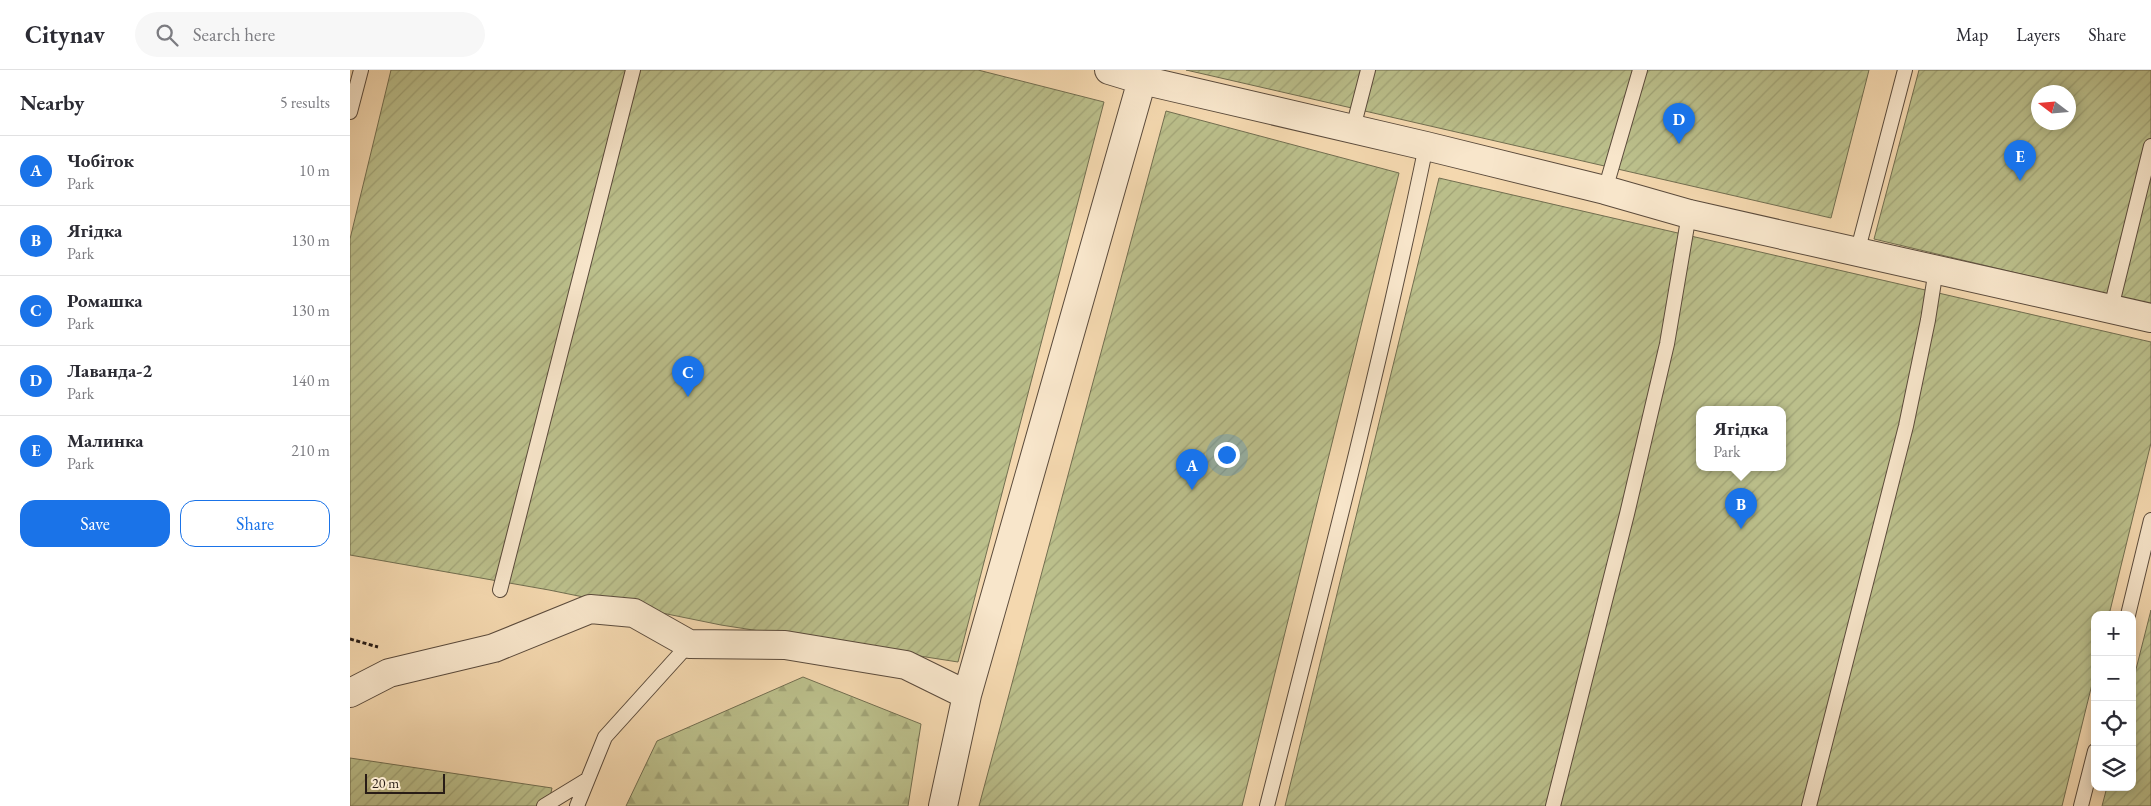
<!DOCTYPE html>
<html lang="en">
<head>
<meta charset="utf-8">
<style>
  body { margin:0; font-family:"EB Garamond",serif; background:#f7f7f7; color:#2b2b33 }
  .controls { position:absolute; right:15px; bottom:15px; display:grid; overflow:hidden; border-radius:10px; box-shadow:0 2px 12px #0003 }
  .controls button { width:45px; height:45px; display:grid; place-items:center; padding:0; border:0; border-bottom:1px solid #e1e1e2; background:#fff; color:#2b2b33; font:25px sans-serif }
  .compass { position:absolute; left:1681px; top:15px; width:45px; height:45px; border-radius:50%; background:#fff; box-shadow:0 2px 12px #0003; rotate:286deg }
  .scale { position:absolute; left:15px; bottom:12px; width:80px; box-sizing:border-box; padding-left:5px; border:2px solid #281c16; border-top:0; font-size:14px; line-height:18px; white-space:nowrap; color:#281c16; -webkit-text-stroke:4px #f8e6cb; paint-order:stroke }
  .you { position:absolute; left:876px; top:384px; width:18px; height:18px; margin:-12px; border:4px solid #fff; border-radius:50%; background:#1a73e8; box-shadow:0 0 0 8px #1a73e833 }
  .badge { display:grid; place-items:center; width:32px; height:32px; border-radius:50%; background:#1a73e8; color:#fff; font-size:16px; font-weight:700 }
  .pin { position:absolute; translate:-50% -41px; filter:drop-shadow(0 1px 2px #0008) }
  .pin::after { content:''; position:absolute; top:26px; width:18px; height:15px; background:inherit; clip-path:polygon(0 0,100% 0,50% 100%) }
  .popup { position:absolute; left:1346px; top:336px; width:90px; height:65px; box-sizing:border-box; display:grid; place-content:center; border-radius:10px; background:#fff; filter:drop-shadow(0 1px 4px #0005); font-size:16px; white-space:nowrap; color:#7c7c81 }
  .popup b { font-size:19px; color:#2b2b33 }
  .popup::after { content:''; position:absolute; left:50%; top:100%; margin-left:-10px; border:10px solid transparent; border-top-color:#fff }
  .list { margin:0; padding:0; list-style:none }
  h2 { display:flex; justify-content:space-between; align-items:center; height:65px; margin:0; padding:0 20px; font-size:21px }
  h2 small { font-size:16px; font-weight:400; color:#7c7c81 }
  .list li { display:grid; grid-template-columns:32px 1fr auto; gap:15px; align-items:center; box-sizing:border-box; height:70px; padding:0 20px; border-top:1px solid #e1e1e2 }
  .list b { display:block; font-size:19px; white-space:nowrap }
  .list p { margin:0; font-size:16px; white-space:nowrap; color:#7c7c81 }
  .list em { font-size:16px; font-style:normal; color:#7c7c81 }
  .actions { display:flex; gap:10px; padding:15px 20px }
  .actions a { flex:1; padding:11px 0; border:1px solid #1a73e8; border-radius:15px; text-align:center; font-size:18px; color:#1a73e8 }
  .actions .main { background:#1a73e8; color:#fff }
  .icon { flex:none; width:28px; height:28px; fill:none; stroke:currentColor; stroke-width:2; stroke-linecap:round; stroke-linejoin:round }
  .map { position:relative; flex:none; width:1801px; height:736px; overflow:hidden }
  header { display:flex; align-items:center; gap:30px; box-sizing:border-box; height:70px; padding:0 25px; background:#fff; border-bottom:1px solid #e1e1e2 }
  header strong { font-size:24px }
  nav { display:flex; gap:28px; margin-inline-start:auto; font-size:18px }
  .search { width:350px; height:45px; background:#f7f7f7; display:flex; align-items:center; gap:12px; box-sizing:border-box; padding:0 18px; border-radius:28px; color:#7c7c81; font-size:19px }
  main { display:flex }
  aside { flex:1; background:#fff }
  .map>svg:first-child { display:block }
</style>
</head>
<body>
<header>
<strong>Citynav</strong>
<div class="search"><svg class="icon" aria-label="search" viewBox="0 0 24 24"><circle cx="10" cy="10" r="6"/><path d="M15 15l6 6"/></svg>Search here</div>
<nav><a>Map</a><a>Layers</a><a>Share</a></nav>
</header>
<main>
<aside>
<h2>Nearby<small>5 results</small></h2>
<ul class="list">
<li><span class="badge">A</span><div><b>Чобіток</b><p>Park</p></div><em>10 m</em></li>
<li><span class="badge">B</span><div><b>Ягідка</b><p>Park</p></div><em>130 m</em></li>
<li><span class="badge">C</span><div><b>Ромашка</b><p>Park</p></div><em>130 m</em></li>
<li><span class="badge">D</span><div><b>Лаванда-2</b><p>Park</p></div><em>140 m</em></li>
<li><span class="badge">E</span><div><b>Малинка</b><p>Park</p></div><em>210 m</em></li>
</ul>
<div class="actions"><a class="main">Save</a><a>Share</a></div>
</aside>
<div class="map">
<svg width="1801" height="736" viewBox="0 0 1801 736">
  <defs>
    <pattern id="forest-firs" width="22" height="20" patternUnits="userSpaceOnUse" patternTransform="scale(1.25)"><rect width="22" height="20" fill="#bbbf8b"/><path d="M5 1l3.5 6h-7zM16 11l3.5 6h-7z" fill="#a1a477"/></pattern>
    <pattern id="garden-furrows" width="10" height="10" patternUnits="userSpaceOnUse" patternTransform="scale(1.25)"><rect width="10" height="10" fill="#bbbf8b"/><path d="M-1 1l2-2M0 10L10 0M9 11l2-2" fill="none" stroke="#a1a477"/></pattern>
  </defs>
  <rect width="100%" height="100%" fill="#f4d8af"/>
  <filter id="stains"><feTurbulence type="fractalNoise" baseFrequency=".004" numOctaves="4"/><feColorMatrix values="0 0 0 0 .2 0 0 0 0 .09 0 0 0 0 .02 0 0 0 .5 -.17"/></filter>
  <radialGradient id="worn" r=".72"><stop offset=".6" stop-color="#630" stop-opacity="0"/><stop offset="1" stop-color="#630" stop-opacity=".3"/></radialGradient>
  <path fill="url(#forest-firs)" stroke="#726e50" d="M453 607 571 654 558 736H276L307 671Z"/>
  <path fill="url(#garden-furrows)" stroke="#726e50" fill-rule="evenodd" d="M41 0H628L754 32 608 592 371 555 199 520 0 485V169Z
    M836 0H1519L1481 148Z
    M1569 0H1801V235L1524 169ZM1688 22H1718V52H1688Z
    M816 41 1049 103 892 736H629Z
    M1089 108 1801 272V373L1759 545H1745V602L1712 736H935ZM1350 340H1432V398H1350Z
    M1801 540V736H1752L1757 717H1782V615Z
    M0 688 202 718 198 736H0Z"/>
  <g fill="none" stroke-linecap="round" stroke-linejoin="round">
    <g stroke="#5b4b3c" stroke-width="16">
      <path id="service" d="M0 42 11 0
        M1003 58 1018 0
        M1255 120 1290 0
        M1507 183 1555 0
        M1761 238 1801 76
        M150 520 283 0
        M1778 545 1801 450
        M194 736 235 711
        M227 736 255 667 339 574
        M917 736C973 517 1030 298 1076 76
        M1203 736 1277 444 1317 274 1339 144
        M1459 736 1556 356 1578 250 1586 199
        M1731 736 1745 681"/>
    </g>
    <g stroke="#5b4b3c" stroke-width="30">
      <path id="minor" d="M759 0 792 10 1076 76 1255 120 1339 144 1801 248
        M0 623 39 603 144 578 240 539 284 543 339 574 435 575 556 595 617 625
        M593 736 617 625 792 10"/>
    </g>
    <path stroke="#281c16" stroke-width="3" stroke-dasharray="4 2.5" stroke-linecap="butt" d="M0 569 28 577"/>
    <use href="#service" stroke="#f8e6cb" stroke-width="14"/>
    <use href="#minor" stroke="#f8e6cb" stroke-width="28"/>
  </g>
  <rect width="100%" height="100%" filter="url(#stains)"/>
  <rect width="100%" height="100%" fill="url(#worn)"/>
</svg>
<div class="controls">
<button>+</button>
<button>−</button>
<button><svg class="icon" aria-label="locate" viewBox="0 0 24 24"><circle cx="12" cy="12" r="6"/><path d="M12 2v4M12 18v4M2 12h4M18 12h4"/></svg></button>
<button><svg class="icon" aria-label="layers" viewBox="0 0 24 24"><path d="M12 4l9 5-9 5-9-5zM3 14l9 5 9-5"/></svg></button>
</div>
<svg class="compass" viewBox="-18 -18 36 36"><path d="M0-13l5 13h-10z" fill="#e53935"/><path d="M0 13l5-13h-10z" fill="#7c7c81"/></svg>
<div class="scale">20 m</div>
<div class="you"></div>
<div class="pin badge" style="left:842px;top:420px">A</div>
<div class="pin badge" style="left:1391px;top:459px">B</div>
<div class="popup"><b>Ягідка</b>Park</div>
<div class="pin badge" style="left:338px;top:327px">C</div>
<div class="pin badge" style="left:1329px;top:74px">D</div>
<div class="pin badge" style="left:1670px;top:111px">E</div>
</div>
</main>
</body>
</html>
